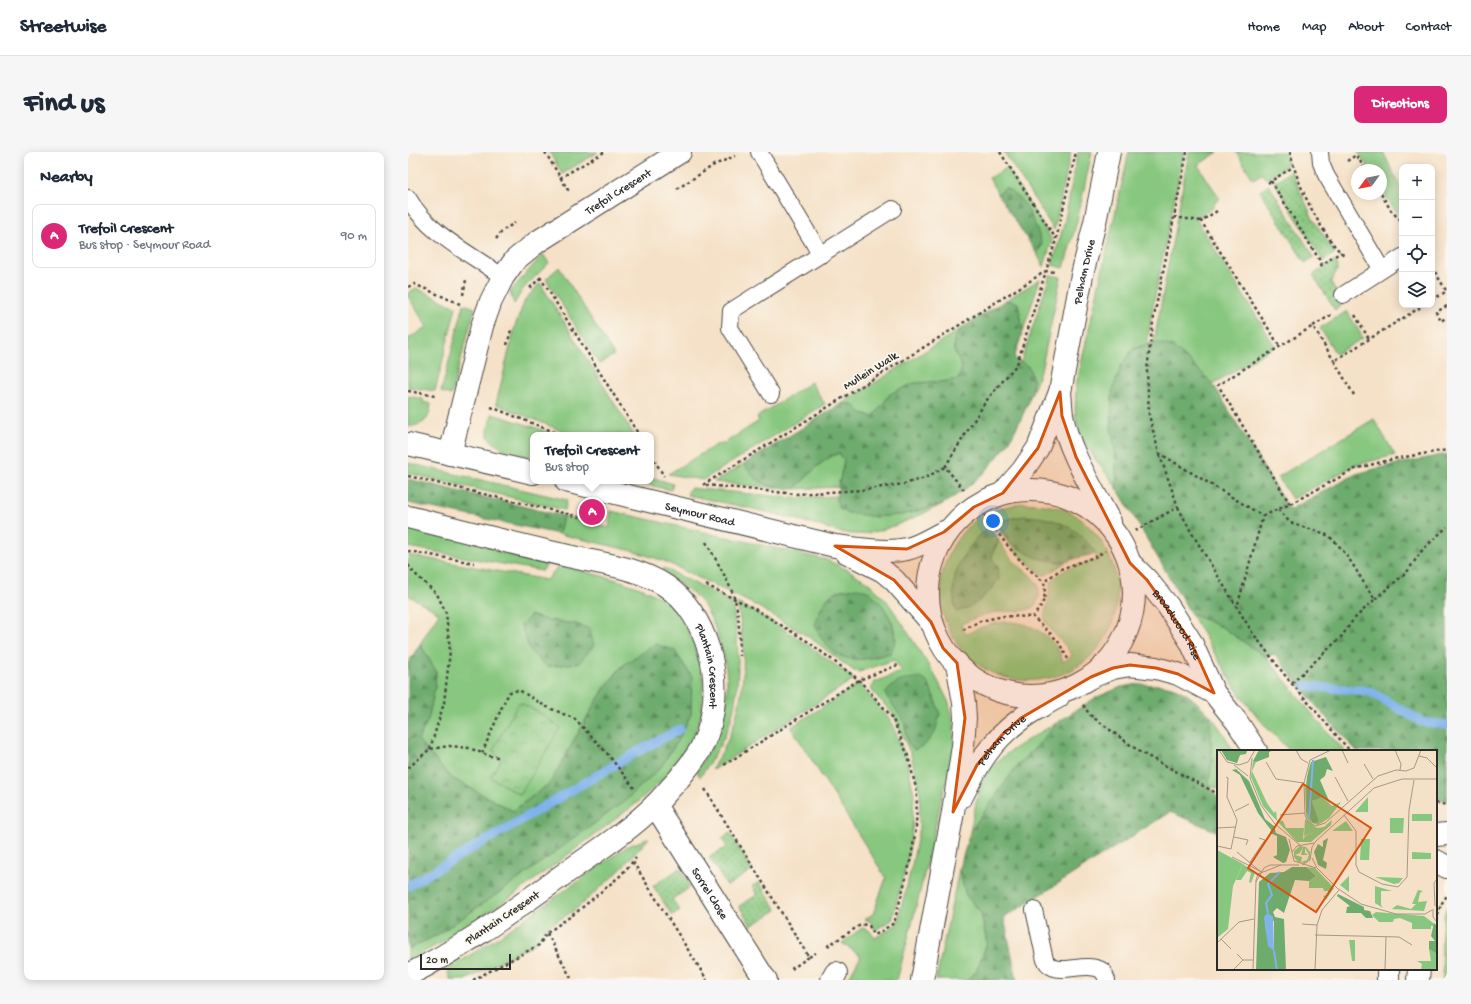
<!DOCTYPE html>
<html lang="en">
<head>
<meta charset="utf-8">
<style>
  body { margin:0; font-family:"Gochi Hand",sans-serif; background:#f6f6f7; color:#1f2937 }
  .controls { position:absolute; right:12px; top:12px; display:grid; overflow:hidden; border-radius:8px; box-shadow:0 2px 10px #0003 }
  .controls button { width:36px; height:36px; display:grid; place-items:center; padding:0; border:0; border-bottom:1px solid #e0e1e3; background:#fff; color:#1f2937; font:20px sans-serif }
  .compass { position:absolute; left:943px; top:12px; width:36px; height:36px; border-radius:50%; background:#fff; box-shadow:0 2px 10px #0003; rotate:237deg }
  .scale { position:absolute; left:12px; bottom:10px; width:91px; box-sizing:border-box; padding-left:4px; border:2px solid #2b2b2b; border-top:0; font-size:11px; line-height:14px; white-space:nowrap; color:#2b2b2b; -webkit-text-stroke:3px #fbf7ec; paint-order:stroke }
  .you { position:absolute; left:585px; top:369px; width:14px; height:14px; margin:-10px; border:3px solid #fff; border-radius:50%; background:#1a73e8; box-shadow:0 0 0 6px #1a73e833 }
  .badge { display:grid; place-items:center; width:26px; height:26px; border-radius:50%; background:#db2777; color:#fff; font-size:13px; font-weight:700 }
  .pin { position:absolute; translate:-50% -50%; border:2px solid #fff; box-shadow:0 1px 4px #0006 }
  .popup { position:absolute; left:122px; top:280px; width:124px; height:52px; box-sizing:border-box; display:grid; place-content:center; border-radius:8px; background:#fff; filter:drop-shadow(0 1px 3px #0005); font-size:13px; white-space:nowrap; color:#747a83 }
  .popup b { font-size:15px; color:#1f2937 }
  .popup::after { content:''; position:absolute; left:50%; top:100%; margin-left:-8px; border:8px solid transparent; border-top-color:#fff }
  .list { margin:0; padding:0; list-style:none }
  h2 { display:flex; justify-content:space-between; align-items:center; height:52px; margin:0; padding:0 16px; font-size:17px }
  h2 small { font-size:13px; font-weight:400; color:#747a83 }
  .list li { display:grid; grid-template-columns:26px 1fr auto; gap:12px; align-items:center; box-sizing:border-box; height:64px; margin:0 8px 8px; padding:0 8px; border:1px solid #e0e1e3; border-radius:8px }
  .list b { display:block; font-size:15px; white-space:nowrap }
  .list p { margin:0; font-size:13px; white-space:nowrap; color:#747a83 }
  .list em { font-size:13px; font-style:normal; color:#747a83 }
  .icon { flex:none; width:22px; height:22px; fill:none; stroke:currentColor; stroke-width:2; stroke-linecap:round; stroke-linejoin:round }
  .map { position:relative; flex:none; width:1039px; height:828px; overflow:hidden; border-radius:8px }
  header { display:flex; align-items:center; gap:24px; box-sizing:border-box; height:56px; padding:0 20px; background:#fff; border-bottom:1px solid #e0e1e3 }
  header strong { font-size:19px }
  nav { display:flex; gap:22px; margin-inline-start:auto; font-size:14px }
  .intro { display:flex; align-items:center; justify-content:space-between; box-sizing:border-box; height:96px; padding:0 24px }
  h1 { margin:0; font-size:28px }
  .button { padding:10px 18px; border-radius:8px; background:#db2777; color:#fff; font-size:14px; font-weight:700 }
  main { display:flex; gap:24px; padding:0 24px }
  aside { flex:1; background:#fff; border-radius:8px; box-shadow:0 2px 10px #0003 }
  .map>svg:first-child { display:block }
</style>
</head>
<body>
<header>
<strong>Streetwise</strong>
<nav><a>Home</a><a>Map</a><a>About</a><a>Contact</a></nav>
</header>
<div class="intro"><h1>Find us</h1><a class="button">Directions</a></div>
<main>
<aside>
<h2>Nearby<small></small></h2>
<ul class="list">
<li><span class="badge">A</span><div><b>Trefoil Crescent</b><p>Bus stop · Seymour Road</p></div><em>90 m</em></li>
</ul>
</aside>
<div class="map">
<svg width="1039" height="828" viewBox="0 0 1039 828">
  <defs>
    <pattern id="forest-firs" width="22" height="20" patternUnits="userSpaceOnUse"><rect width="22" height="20" fill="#6eac6e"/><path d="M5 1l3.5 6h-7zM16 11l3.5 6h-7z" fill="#5b8c5b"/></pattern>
    <pattern id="park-crowns" width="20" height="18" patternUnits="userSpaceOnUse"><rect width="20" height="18" fill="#88c77f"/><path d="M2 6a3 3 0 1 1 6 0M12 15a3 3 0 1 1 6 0" fill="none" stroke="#6fa268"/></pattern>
    <pattern id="garden-dots" width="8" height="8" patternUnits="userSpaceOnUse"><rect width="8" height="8" fill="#88c77f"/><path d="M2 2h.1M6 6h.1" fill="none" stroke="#6fa268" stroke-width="1.8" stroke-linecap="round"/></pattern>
  </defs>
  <rect width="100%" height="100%" fill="#fbf7ec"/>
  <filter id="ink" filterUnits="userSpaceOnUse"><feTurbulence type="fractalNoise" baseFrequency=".025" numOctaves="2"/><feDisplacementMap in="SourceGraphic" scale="8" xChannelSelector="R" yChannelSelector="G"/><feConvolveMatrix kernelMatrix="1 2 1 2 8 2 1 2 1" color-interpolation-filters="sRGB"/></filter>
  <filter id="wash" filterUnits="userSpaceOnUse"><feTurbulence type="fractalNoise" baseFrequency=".012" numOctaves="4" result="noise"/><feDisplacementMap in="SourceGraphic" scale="16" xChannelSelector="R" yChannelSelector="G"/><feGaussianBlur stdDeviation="0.9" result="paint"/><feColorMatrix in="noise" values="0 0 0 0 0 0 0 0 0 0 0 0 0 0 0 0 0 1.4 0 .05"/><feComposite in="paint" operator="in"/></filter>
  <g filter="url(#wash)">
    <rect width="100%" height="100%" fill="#f5e1c7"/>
    <path fill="#88c77f" stroke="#5a7955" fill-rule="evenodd" d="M141 0H190L154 22Z
      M596 0H663L646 78Z
      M670 0H684L669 69 656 116 644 113 656 72Z
      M721 0H776L745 154 739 192 725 197 713 214 703 275 707 298 709 336C695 316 675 295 669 272 666 259 668 246 668 234Z
      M781 0H810L790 13 812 47 805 52 806 55 788 67 867 194 805 232 784 211 746 190Z
      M828 0H878L879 14 858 27 854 22 845 27Z
      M950 0H975L994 39V64L987 59 973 36V18H962Z
      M599 16 644 88 636 115 629 102 634 92 598 36 590 42 581 26Z
      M135 102 141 111 115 137 106 152 102 140Z
      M151 115 206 203 191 212 138 127Z
      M642 123 653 125 634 214 623 243 625 227 613 210Z
      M632 127 615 179 610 151 598 148Z
      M132 131 226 283H164L88 252 107 174 117 148Z
      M8 136 48 155 27 239 0 235V187L19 175 0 144V141Z
      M56 152 67 156 43 243 33 240Z
      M939 159 955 186 928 202 912 176Z
      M554 176 546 188V199L554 215 551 227 533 230H522L473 257 465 265 454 261 445 252H433Z
      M403 230 417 252 295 328 260 322 308 293 315 292 351 269 349 265Z
      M0 244 15 247V250L23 252C21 269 17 272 0 275Z
      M84 262 126 275 146 283H125V306C105 301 95 301 80 285V276Z
      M966 267 987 303 947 313 884 347 870 325Z
      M431 301 436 308 430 335 387 337C400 324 413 307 431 301Z
      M0 311 159 348 157 358 0 321Z
      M336 312C344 325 353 330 367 336L306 330Z
      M243 325 265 332 263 338 223 329H243Z
      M282 336 385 346 429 344 428 348 494 363 535 352C512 363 480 379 455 382 435 384 414 374 395 369 357 359 317 351 279 343Z
      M615 351C630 352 645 353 659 359 669 363 678 371 685 379 712 409 718 453 696 488 683 508 664 521 641 526 562 544 504 458 547 391 553 381 562 371 572 365 586 357 599 354 615 351ZM618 364 685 397 690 408C675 412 654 415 644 429 640 435 642 444 640 450 638 457 634 464 638 470 645 483 657 490 664 504L655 510C653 504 650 497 647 493 622 464 590 465 559 482L555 478 553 472C565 467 577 461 591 460 605 458 629 464 631 443 631 437 631 433 627 429 622 421 613 417 607 410 599 403 594 394 589 385L590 391 584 402V407L548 460 545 436 568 386 584 374 600 367Z
      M203 359 419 408 442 419 462 432 478 448 492 468 529 527 541 551 546 573V595L511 744 489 828H447L441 825 453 804 434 791 454 776 461 778 467 786 489 772 504 713 511 677 512 641 503 603 485 562 465 540 463 536 465 531 494 519 486 508 451 520 446 519 401 485 347 453 256 409 225 399 151 382 155 364 201 376ZM435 437 475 454 484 470 488 488 412 457 424 441ZM478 542 517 593 506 598 500 591 496 569Z
      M0 373 142 409 134 419 0 395Z
      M598 388C618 402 634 410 658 410L638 423H634L608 400Z
      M0 403 139 428 151 413 209 428 235 437 258 448 274 468 285 490 295 527 294 562 283 590 261 622 225 654 110 740 37 789 0 808V797L29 783 105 731 218 648 253 615 272 585 283 562 284 525 266 498 215 513 197 535 182 560 142 631 105 659 42 625 10 588 20 568 27 535 28 519 12 492 31 461 0 443ZM123 463 138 468 168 472 122 499ZM93 609 112 643 82 625Z
      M256 416 324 450C331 489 334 535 321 574 314 592 303 609 292 625L289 620C297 604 308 588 313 571 324 540 319 508 308 479 304 468 300 458 292 449 282 437 268 429 254 420Z
      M329 451C371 471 409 499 446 527L306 617 304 616C338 568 341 507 329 451Z
      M783 462 814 475 858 505 919 580 937 599H882L859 576 831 542Z
      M451 532 481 566 498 604 506 642 504 679 499 711 484 768 467 778 463 770 457 767 465 762 478 726 383 575Z
      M802 563 816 582 825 599H810V637L801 632 804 609Z
      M650 570 629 594 611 611 562 680C565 665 570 636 578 623 590 602 629 583 650 570Z
      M241 686 210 720 167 758 139 775 129 789 124 793 57 828H43L39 818 92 784 220 694Z
      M551 718 558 743 573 761 579 792 568 820 559 828H528Z
      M1039 755V828H1035C1035 804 1030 777 1039 755Z"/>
    <path fill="url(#forest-firs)" stroke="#4c6c4c" d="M597 36C619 46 627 71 634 92L629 102 590 42Z
      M598 148 610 151 615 179 606 206 621 215 625 227 623 243 613 267 600 292 577 320 556 338 535 352 494 363 467 365 440 361 431 356 428 348 436 308 431 301C413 307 400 324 387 337 364 336 349 333 336 312L433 252H445L454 261 465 265 482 242 506 231 522 230H533L551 227 554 215 546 199V187L554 176Z
      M746 190 764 194 784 211 805 232 881 358 948 322 971 316 1039 302V649L1028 646V599H949C919 568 893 536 867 502L858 505 814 475 783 462 709 336 707 298 703 275 704 240 713 214 725 197Z
      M0 327 155 364 151 382 0 351Z
      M618 364C649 366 670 374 688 402L672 405 658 410H649L629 406 612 397 598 388 588 372 600 367Z
      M581 376 589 385 590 391 584 402V407L590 414 591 427C580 442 567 456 548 460 539 425 554 397 581 376Z
      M450 436 462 440 475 454 484 470 488 488 482 501C459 508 435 514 418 492 413 487 410 479 407 473 415 447 421 438 450 436Z
      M123 463 138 468 168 472 182 477 186 493 171 511 139 515 122 499 113 473Z
      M12 492 28 519 27 535 20 568 10 588 42 625 105 659 142 631 182 560 197 536 215 513 247 492 266 498 284 525 283 562 272 585 253 615 218 648 105 731 29 783 0 797V511Z
      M512 525 520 531 526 545 532 562 527 580 517 593 506 598 500 591 496 569 477 542C487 528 496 528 512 525Z
      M731 532C741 533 751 532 760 534 777 538 790 551 802 563L804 609 801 632 810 646V680L762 660 596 766 609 828H559L568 820 579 791 573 761 558 743 551 718 562 680 611 611 629 594 650 570 687 546 713 535Z"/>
    <path fill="url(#park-crowns)" stroke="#5a7955" d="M111 550 134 562 152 576 112 643 82 625 93 609 85 598Z"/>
    <path fill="url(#garden-dots)" stroke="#5a7955" d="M883 19 905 67 927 101 915 109 866 30Z
      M861 33 906 105 897 111 852 39Z
      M925 109 930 113 929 118 923 130 935 152 927 158 905 123Z
      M322 681 344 718 319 734 301 705 319 695 314 686Z
      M272 716 283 735 264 747 272 758 264 763 245 734Z
      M351 730 369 758 343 774 331 754 349 743 344 734Z"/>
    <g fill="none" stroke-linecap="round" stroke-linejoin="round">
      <path stroke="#80b2ec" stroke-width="9" d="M898 534 961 539 1014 570 1039 573
        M0 734 229 600 272 577"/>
    </g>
  </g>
  <g filter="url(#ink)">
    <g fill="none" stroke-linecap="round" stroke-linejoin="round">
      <g stroke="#494642" stroke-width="18">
        <path id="service" d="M351 0 413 103
          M912 0 913 11 918 23 974 118
          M0 46C21 83 62 101 95 125
          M935 143 994 105
          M363 242 322 176 323 159 485 57
          M626 758 637 808C648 828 675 807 695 819L699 828"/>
      </g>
      <g stroke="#494642" stroke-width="24">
        <g id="minor">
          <path id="s1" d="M42 302 74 174 83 149 95 125 107 108 129 90 272 0"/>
          <path id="s2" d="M0 365C53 378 107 392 160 404 193 412 230 415 258 434 281 450 293 472 301 498 310 529 308 566 294 594 288 607 278 617 270 628 262 636 255 645 248 652 220 680 184 702 152 725 103 760 54 796 0 823"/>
          <path id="s3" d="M722 411 739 428 760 454 783 490 806 541 829 570 848 599"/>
          <path d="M683 525 705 516 722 513 748 516 770 522 806 541"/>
          <path id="s4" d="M247 653 354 823 358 828"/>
          <path d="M1028 683 1039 682"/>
          <path d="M1028 709 1039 715"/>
          <path d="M424 828 428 821"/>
          <path d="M980 828V817"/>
          <path d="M1010 828 1011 817"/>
        </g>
      </g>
      <g stroke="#494642" stroke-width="24">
        <g id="tertiary">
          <path d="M652 241C653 248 653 256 654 263 659 296 686 340 702 370"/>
          <path d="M0 292 125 321"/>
          <path id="s5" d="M158 329 427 394C450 396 476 402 499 397 512 394 524 386 536 380"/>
          <circle cx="623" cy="441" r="103"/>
          <path id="s6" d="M595 341 615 318 630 296 652 240 674 123 687 70 701 0"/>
          <path d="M438 400 475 419 486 428 523 470"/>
          <path id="s7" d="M554 644C570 612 583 589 613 567 624 558 638 552 650 545"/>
          <path d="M514 828 545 660 555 594 557 566 556 551 549 511"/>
        </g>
      </g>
      <path stroke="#494642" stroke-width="2.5" stroke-dasharray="3 3" stroke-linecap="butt" d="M137 0 160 38 159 39
        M592 0 648 87
        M779 0 745 170 739 218 741 263 751 301 855 364 829 455
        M882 0C888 27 899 50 913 74 920 85 926 95 936 103
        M939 9 948 3 958 18
        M152 26 196 0
        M863 29 914 112
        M860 31 885 15
        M269 37 306 13 327 4
        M973 42 984 60 994 69
        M809 59 793 69 872 195
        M766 65 793 69
        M88 87 95 78 107 71
        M912 114 933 100
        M1024 115 1039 140
        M132 125 231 283
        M0 135 6 132 52 152
        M122 136 134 124
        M55 143 58 128
        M1024 148 1039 139
        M1039 154 1028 160 1033 169 1039 165
        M923 163 905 174 926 209
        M947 163 961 187
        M99 193 103 178
        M0 239 27 244 28 242
        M946 243 926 209 1016 153
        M83 255 154 283
        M243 303 256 324
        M0 324 176 366
        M295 333 638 119 648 88 668 0
        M298 333 388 342 454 338 496 332 517 326 537 315
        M556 338 537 315 578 249 609 212 638 119 647 120
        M882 352 810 233 905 174
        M770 355 782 378 844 480 879 526 942 599
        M870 358C874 361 877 366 881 369 894 378 912 376 924 387 943 404 952 428 967 447L945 468 934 484 883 532
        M577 363C596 390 610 409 636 430
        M855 364 882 352 947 317 985 307 1039 298
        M727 379 770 355 751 301
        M298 390C308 408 319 426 326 445 332 462 331 486 332 504
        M0 399 66 411
        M0 413 6 421 29 442 38 461 42 499 36 551 22 597
        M298 433 345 456 399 489 451 528 484 565 500 604 509 640 508 677 502 711 486 771 467 783 461 774 454 772 418 795
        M967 447 999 420 1015 397 1039 375
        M555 478 572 469 596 464 625 465
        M660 507 650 489 625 465C636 450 638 449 636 430L653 417 689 404 697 399
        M675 553 682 563 732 600 810 642
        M74 601 97 548 102 540 111 538 137 554 167 567 198 600 226 636
        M316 613 451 528 490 513
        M0 616 22 597 41 594 61 596 82 604 90 605
        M297 637 401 805 382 818
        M1028 651 1039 653
        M225 710 299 828
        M1028 775C1030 764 1031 752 1039 744
        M139 781 164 828
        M401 805 408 801
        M65 828 131 793 139 781 170 759 212 724 228 706"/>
      <use href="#service" stroke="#fff" stroke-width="16"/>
      <use href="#minor" stroke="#fff" stroke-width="22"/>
      <use href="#tertiary" stroke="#fff" stroke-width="22"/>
    </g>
  </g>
  <path fill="#d5540f" fill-opacity="0.2" stroke="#d5540f" stroke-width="3" stroke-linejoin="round" d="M652 240 654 264 668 305 722 411 739 428 783 490 806 541 770 522 748 516 722 513 705 516 683 525 613 566 594 583 569 613 545 660 557 566 549 511 535 496 523 470 486 428 427 394 499 397 536 380 566 355 595 341 630 296Z"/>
  <g text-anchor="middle" stroke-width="3.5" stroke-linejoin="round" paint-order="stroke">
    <g font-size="12" fill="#2b2b2b" stroke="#fbf7ec">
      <text dy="4" stroke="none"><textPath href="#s1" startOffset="330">Trefoil Crescent</textPath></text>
      <text dy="4" stroke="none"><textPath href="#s6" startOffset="240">Pelham Drive</textPath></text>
      <text transform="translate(462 218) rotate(-32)" y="4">Mullein Walk</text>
      <text dy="4" stroke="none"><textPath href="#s5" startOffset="138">Seymour Road</textPath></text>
      <text dy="4" stroke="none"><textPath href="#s3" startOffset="78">Broadwood Rise</textPath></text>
      <text dy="4" stroke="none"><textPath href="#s2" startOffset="362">Plantain Crescent</textPath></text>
      <text dy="4" stroke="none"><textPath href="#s7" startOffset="69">Pelham Drive</textPath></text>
      <text dy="4" stroke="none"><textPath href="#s4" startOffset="104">Sorrel Close</textPath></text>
      <text transform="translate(94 765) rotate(-34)" y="4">Plantain Crescent</text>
    </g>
  </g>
  <g transform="translate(809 598)">
    <rect width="220" height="220" fill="#f5e1c7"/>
    <path d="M36 11 39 12 35 21 50 53 57 63 59 61 60 70 66 71 69 78H87L86 90 88 86 98 82 87 86 88 69 100 78 107 77 115 70 114 75 94 92H80L46 56 34 27ZM93 11 89 61 101 68 95 51 101 48 105 47 115 56 124 52 112 68 101 75 92 72 89 66 88 39ZM151 47V62H138ZM195 64H215V71H195ZM173 68H187L186 83H173ZM129 71 136 81H115ZM144 89H153L152 110H143ZM83 96 89 97 93 102V109L88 113 81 112 77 107V101ZM86 97 84 105H91L88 103V98L92 105 90 110 84 112 85 107 78 105 83 103ZM195 102 214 103V109H195ZM26 114 38 123 34 133 32 132 34 123 30 121 24 130H19ZM89 117 98 118 117 138 109 150 106 146 111 145V141H107L106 138H92V131L99 126ZM132 126V142L123 135ZM158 127 186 128 182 133 177 134ZM158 136 175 141H164V155L166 158 158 153ZM201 140 206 141 203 143 201 152 210 151 207 161 175 159 180 155 194 159 199 154H195ZM159 162 207 166 220 176H214V179H195V173L183 168 177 169 176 172H162L155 165ZM132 190H138V211H135ZM212 199 220 204V216L218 220H204L205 214 200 211H214Z" fill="#88c77f" fill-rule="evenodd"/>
    <path d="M4 0H29L30 1 29 4 23 5 20 13 10 10ZM42 0H57L52 2V7L39 12 36 11ZM109 7 116 21 110 19 108 26 103 30 113 53 105 47 95 51 101 68V72L96 73 89 61 90 28 94 12ZM19 19 32 31 48 69 57 76 59 83 69 87 73 100 69 112 66 113 56 107 60 105V86L53 83 54 80 41 63 23 25 15 20ZM111 88 106 110 110 113 109 119 101 115 97 102 101 94 106 97V91ZM75 117H89L99 126 92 131 78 130 67 163 60 158 56 162 58 167 67 169 69 220H39L42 132 53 123 67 122ZM48 169 57 171V201L49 182ZM121 144 147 157V160L153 161 156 168H149L144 163H129L130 157 133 156 120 146ZM217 173 220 176V204L212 199V191H218L214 186Z" fill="#6eac6e" fill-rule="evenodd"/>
    <path d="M0 100 26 114 16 136 11 179 0 188Z" fill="#88c77f"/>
    <path d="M51 163 56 167 57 201 51 196 47 167Z" fill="#80b2ec"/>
    <path fill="none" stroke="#80b2ec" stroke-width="2" d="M92 69 96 10M51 163 49 153 55 145 51 134 63 122M57 201 60 220"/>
    <path fill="none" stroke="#a49889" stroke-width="1" d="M2 0 10 12 22 15 31 12 38 0M79 0 84 9 91 13M114 0 93 10 87 33 88 65 91 72 99 76 108 73 161 26 179 20 189 21 197 18 204 0M125 0 131 13M178 0 184 14 183 20M202 6 210 8 220 18M35 8 33 28 44 55 58 74 83 95M49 12 59 29 87 33M147 14 156 29M17 15 31 26M118 27 131 51M18 61 32 54M63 65 88 63M127 65 139 81V115L142 122 165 134 181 137 190 127 192 60 197 30M0 78 19 77M17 87 31 90 29 95M72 89 77 111 99 118M0 96 14 99 20 70 10 47 11 28 9 27M20 102 44 122M75 102 80 96 97 93M15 107 45 122M95 108 100 118 120 138 144 154 179 164H208L215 160M33 112 48 90 42 88M85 115 93 110 95 97 99 91 157 38 185 29H220M39 132 47 118 53 115H82M218 156 217 133 220 129M216 159V167L220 172M85 174 100 175M98 185 182 187 195 195M4 189 14 199M0 193 22 172 37 169M20 204 26 210H36M17 219 26 210M36 220 39 130 41 124 64 115M98 220 100 175 105 160 122 140M168 220 169 187"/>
    <path fill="#d5540f" fill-opacity="0.15" stroke="#d5540f" stroke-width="2" d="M86 34 154 78 99 162 31 118Z"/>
    <rect width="220" height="220" fill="none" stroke="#2b2b2b" stroke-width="2"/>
  </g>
</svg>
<div class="controls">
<button>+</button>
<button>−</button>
<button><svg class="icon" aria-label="locate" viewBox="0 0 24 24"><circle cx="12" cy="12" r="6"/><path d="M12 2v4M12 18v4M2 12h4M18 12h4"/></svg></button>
<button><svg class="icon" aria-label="layers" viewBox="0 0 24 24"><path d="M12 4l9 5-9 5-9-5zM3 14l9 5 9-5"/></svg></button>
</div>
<svg class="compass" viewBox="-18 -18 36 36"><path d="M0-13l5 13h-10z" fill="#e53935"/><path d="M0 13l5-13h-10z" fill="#747a83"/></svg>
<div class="scale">20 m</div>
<div class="you"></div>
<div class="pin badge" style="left:184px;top:360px">A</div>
<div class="popup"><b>Trefoil Crescent</b>Bus stop</div>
</div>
</main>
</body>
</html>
